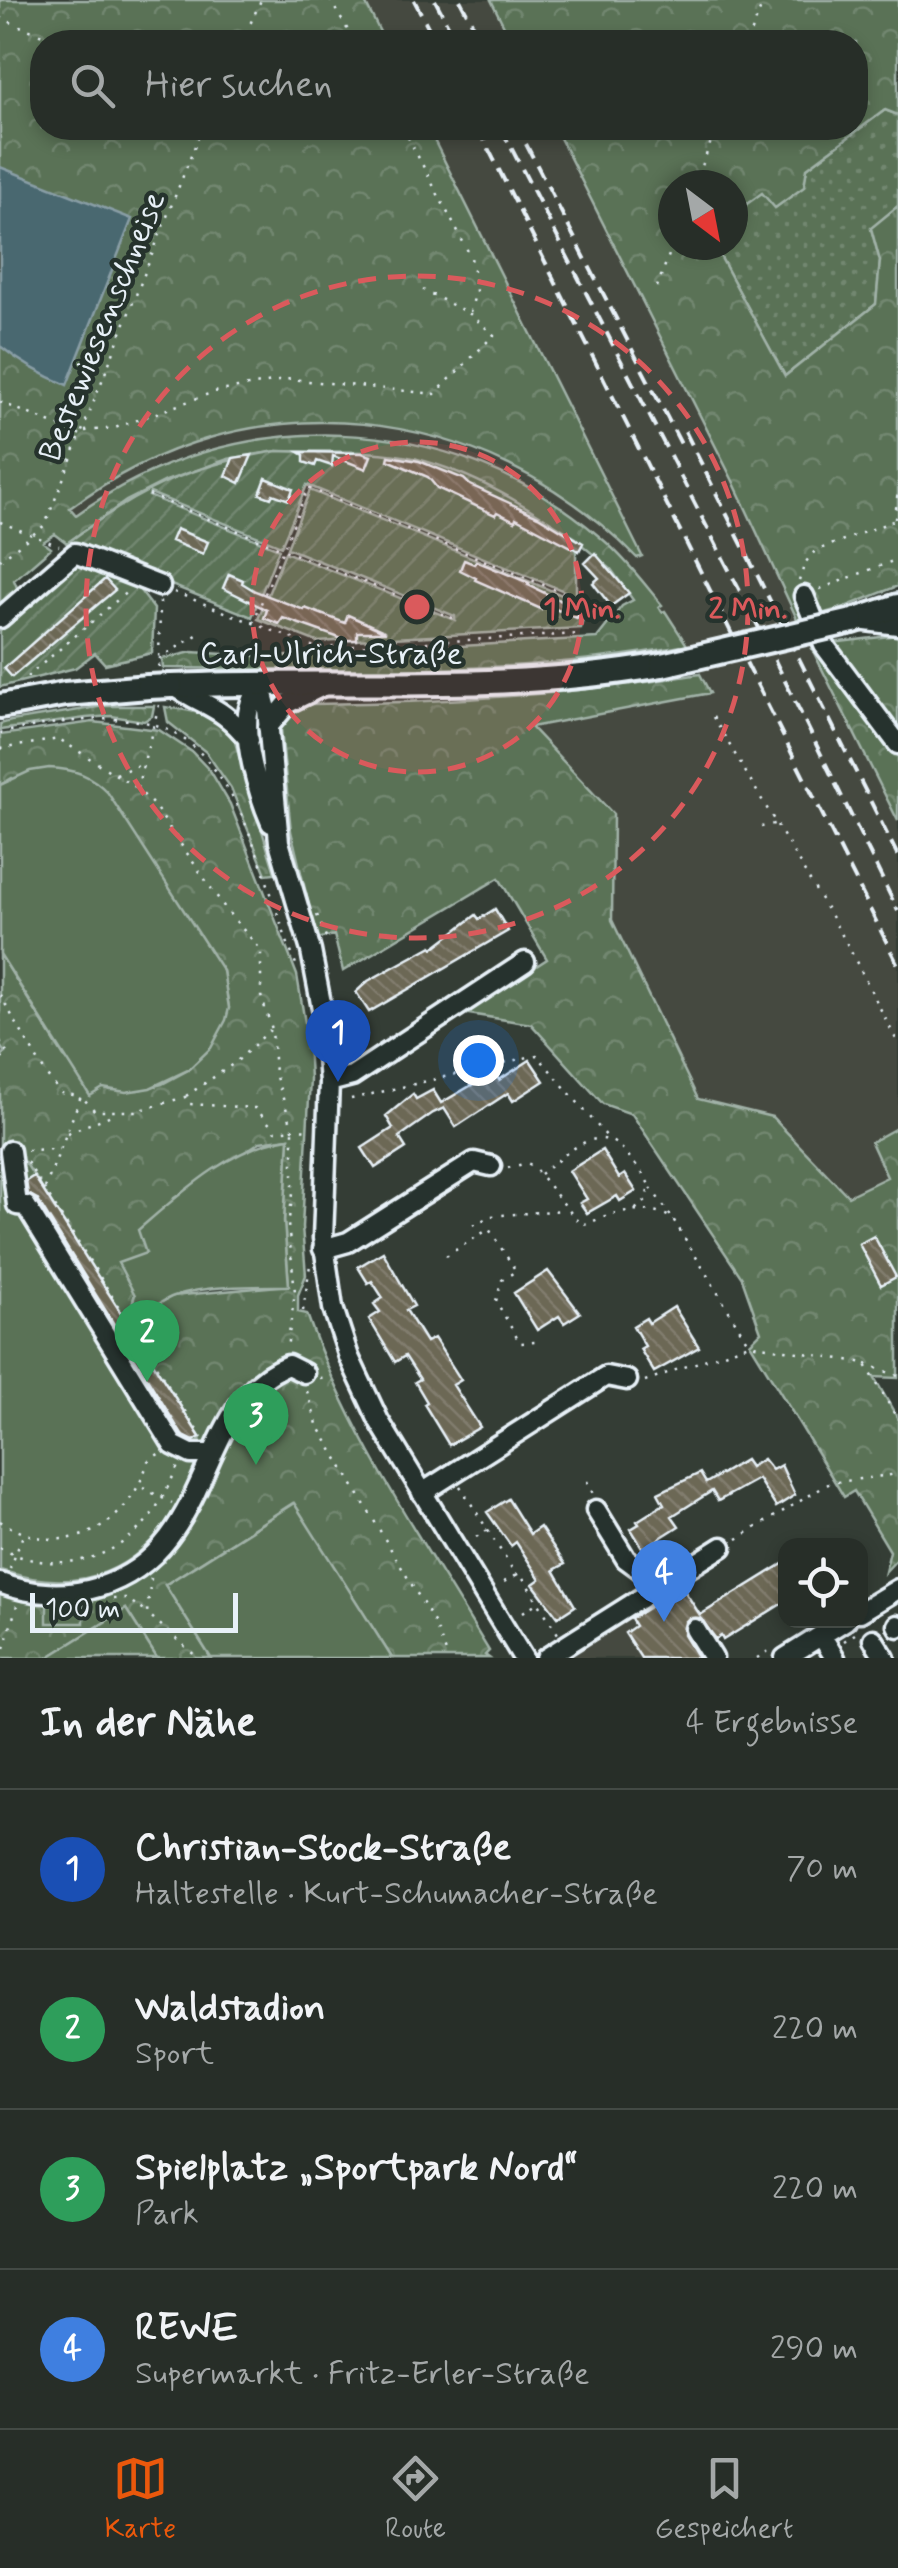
<!DOCTYPE html>
<html lang="de">
<head>
<meta charset="utf-8">
<style>
  body { margin:0; font-family:Mynerve,sans-serif; background:#333a34; color:#f1f3f6 }
  .controls { position:absolute; right:30px; bottom:30px; display:grid; overflow:hidden; border-radius:20px; box-shadow:0 5px 15px #0003 }
  .controls button { width:90px; height:90px; display:grid; place-items:center; padding:0; border:0; border-bottom:2px solid #434a45; background:#272e28; color:#f1f3f6; font:50px sans-serif }
  .compass { position:absolute; left:658px; top:170px; width:90px; height:90px; border-radius:50%; background:#272e28; box-shadow:0 5px 15px #0003; rotate:148deg }
  .scale { position:absolute; left:30px; bottom:25px; width:208px; box-sizing:border-box; padding-left:10px; border:5px solid #e8f1f8; border-top:0; font-size:28px; line-height:35px; white-space:nowrap; color:#e8f1f8; -webkit-text-stroke:8px #26332d; paint-order:stroke }
  .you { position:absolute; left:478px; top:1060px; width:35px; height:35px; margin:-25px; border:8px solid #fff; border-radius:50%; background:#1a73e8; box-shadow:0 0 0 15px #1a73e833 }
  .badge { display:grid; place-items:center; width:65px; height:65px; border-radius:50%; background:#ea580c; color:#fff; font-size:32px; font-weight:700 }
  .pin { position:absolute; translate:-50% -82px; filter:drop-shadow(0 2px 5px #0008) }
  .pin::after { content:''; position:absolute; top:52px; width:35px; height:30px; background:inherit; clip-path:polygon(0 0,100% 0,50% 100%) }
  .list { margin:0; padding:0; list-style:none }
  h2 { display:flex; justify-content:space-between; align-items:center; height:130px; margin:0; padding:0 40px; font-size:42px }
  h2 small { font-size:32px; font-weight:400; color:#a4a8a8 }
  .list li { display:grid; grid-template-columns:65px 1fr auto; gap:30px; align-items:center; box-sizing:border-box; height:160px; padding:0 40px; border-top:2px solid #434a45 }
  .list b { display:block; font-size:38px; white-space:nowrap }
  .list p { margin:0; font-size:32px; white-space:nowrap; color:#a4a8a8 }
  .list em { font-size:32px; font-style:normal; color:#a4a8a8 }
  .icon { flex:none; width:55px; height:55px; fill:none; stroke:currentColor; stroke-width:2; stroke-linecap:round; stroke-linejoin:round }
  .map { position:relative; flex:none; width:898px; height:1658px; overflow:hidden }
  .search { position:absolute; background:#272e28; box-shadow:0 5px 15px #0003; left:30px; right:30px; top:30px; height:110px; display:flex; align-items:center; gap:25px; box-sizing:border-box; padding:0 35px; border-radius:40px; color:#a4a8a8; font-size:38px }
  .sheet { height:770px; background:#272e28 }
  nav { display:flex; justify-content:space-around; align-items:center; box-sizing:border-box; height:140px; border-top:2px solid #434a45; background:#272e28; font-size:28px; color:#a4a8a8 }
  nav a { display:grid; justify-items:center; gap:5px }
  nav .on { color:#ea580c }
  .map>svg:first-child { display:block }
</style>
</head>
<body>
<div class="map">
<svg width="898" height="1658" viewBox="0 0 898 1658">
  <defs>
    <pattern id="grass-dots" width="8" height="8" patternUnits="userSpaceOnUse" patternTransform="scale(2.5)"><rect width="8" height="8" fill="#5a7257"/><path d="M2 2h.1M6 6h.1" fill="none" stroke="#728770" stroke-width="1.8" stroke-linecap="round"/></pattern>
    <pattern id="forest-crowns" width="20" height="18" patternUnits="userSpaceOnUse" patternTransform="scale(2.5)"><rect width="20" height="18" fill="#5a7257"/><path d="M2 6a3 3 0 1 1 6 0M12 15a3 3 0 1 1 6 0" fill="none" stroke="#728770"/></pattern>
    <pattern id="garden-furrows" width="10" height="10" patternUnits="userSpaceOnUse" patternTransform="scale(2.5)"><rect width="10" height="10" fill="#5a7257"/><path d="M-1 1l2-2M0 10L10 0M9 11l2-2" fill="none" stroke="#728770"/></pattern>
    <pattern id="building-back-hatch" width="6" height="6" patternUnits="userSpaceOnUse" patternTransform="scale(2.5)"><rect width="6" height="6" fill="#6c6755"/><path d="M-1 5l2 2M0 0l6 6M5-1l2 2" fill="none" stroke="#817d6e"/></pattern>
  </defs>
  <rect width="100%" height="100%" fill="#343d35"/>
  <filter id="ink" filterUnits="userSpaceOnUse"><feTurbulence type="fractalNoise" baseFrequency=".01" numOctaves="2"/><feDisplacementMap in="SourceGraphic" scale="20" xChannelSelector="R" yChannelSelector="G"/><feConvolveMatrix kernelMatrix="1 2 1 2 8 2 1 2 1" color-interpolation-filters="sRGB"/></filter>
  <g filter="url(#ink)">
    <path fill="#454a3f" d="M364 0H491L512 42H385Z
      M428 128H555L733 481 898 821V1127L871 1142 888 1177 848 1196 772 1117 698 1099 612 920 613 814 530 727 710 693 687 645 632 567 601 537 569 513 509 478 449 453 394 439 230 444 183 457 140 475 75 516 69 509 135 466 179 447 227 432 280 424 335 422 396 428 453 442 515 466 576 502 637 558 642 555Z
      M682 1586 693 1604 690 1607 722 1658H567Z"/>
    <path fill="url(#grass-dots)" stroke="#a1b2a8" stroke-width="2.5" d="M885 110 898 115V206L871 229 880 261 876 304 785 376 714 245H733V214L762 192 776 207 803 187 807 168Z"/>
    <path fill="url(#forest-crowns)" stroke="#a1b2a8" stroke-width="2.5" fill-rule="evenodd" d="M0 0H364L385 42H42V128H428L642 556 637 558C485 401 247 374 70 508L76 515C234 401 451 408 600 537 624 557 642 581 662 605L659 607 662 612 665 611 687 645C512 678 340 669 163 668L162 659 192 652 271 657 597 638 622 606 633 600 611 569 576 540 417 459 373 453 277 451 228 459 166 481 126 501 67 543 55 534 43 542 51 548 14 580 20 595 0 612Z
      M491 0H898V115L885 110 807 168 804 187 775 208 762 193 733 214V185H673V245H714L785 376 876 304 880 261 871 228 898 206V586L845 607 798 621 733 481 555 128H856V42H512Z
      M898 635V732L831 643Z
      M821 646 898 752V821L812 649Z
      M700 674 710 693 531 727 613 814 612 920 698 1099 772 1117 848 1196 887 1177 871 1142 898 1127V1378L874 1377 898 1419V1558L885 1572 890 1551 854 1491 844 1497 750 1343 761 1332 742 1278 632 1114 603 1104 531 1024 463 1013 547 959 499 878 343 971 334 935 317 939 291 831 281 729C286 712 295 708 312 704 443 703 571 695 700 674Z
      M104 706H154L152 716 144 721 111 716 86 718 0 730V724L11 721Z
      M165 707C195 711 216 713 234 739L275 873 266 874 231 788 206 752 168 722Z
      M93 722 159 730 192 752 211 772 230 804 297 975 308 1041 310 1079 302 1227 306 1275 298 1295V1312L307 1314C349 1436 423 1541 489 1651L485 1655 489 1658H392L293 1503 165 1585 211 1658H157L126 1609 47 1658H0V1570L27 1579 61 1583 201 1450 200 1437 25 1163 0 1161V1057L5 1053 0 1046V954L64 1057 110 1090H138L162 1084 188 1070 229 1008 223 971 12 778 0 785V735ZM289 1138 284 1221 289 1285 172 1296 149 1310 133 1301 146 1253 174 1198 260 1142Z"/>
    <path fill="url(#garden-furrows)" stroke="#a1b2a8" stroke-width="2.5" d="M277 451C323 453 371 448 417 459 474 473 528 507 576 538V596L307 485 281 546 150 493 149 496 279 549 252 617 146 575 138 588 154 609 152 653 105 664 95 653 75 668 0 687V625L83 550 67 543C138 490 189 465 277 451Z
      M310 490 586 605 581 628 317 642 258 619 285 552 455 620V616L287 548Z"/>
    <path fill="#5a7257" stroke="#a1b2a8" stroke-width="2.5" d="M49 768C75 769 91 775 108 793L223 971 229 1008 226 1020 211 1048 188 1070 150 1088 126 1092 103 1088 90 1096 0 954V785L30 771Z
      M289 1138 284 1221 289 1286C256 1286 205 1285 174 1296 160 1301 153 1311 137 1310L133 1301 135 1295 118 1263 146 1253 138 1230C182 1192 230 1147 289 1138Z
      M0 1161 25 1162 200 1437C201 1461 193 1475 182 1496 143 1572 81 1597 0 1570Z
      M294 1503 392 1658H211L165 1585Z
      M84 1601V1623H47V1602Z
      M126 1609 157 1658H47Z"/>
    <path fill="#4a6770" stroke="#899ea6" stroke-width="2.5" d="M0 167 132 219 67 385C40 374 21 363 0 346Z"/>
    <path fill="url(#building-back-hatch)" stroke="#e8f1f8" stroke-width="2.5" d="M299 452 362 453 371 456 366 469 333 456 332 466 317 461 315 466 304 462V455Z
      M252 455 240 483 226 476 233 458Z
      M389 456 419 461 464 479 470 485 538 516 583 543 579 551 516 518 515 521 497 512 495 515 437 488 428 477 388 460Z
      M266 478 293 489 289 500 273 494 271 498 260 494Z
      M176 529 208 542 203 554 171 541Z
      M595 553 629 593 611 606 593 583 599 578 585 563Z
      M464 560 474 564 476 561 529 583 528 585 580 610 577 618 543 604 541 609 475 580 476 578 460 570Z
      M229 574 243 580 242 583 255 591 304 610 305 608 345 623 348 615 386 632H357V640H345L283 618 279 624 264 618 267 610 223 588Z
      M105 579 115 590 12 677 4 668Z
      M495 909 508 931 369 1012 356 992 368 981 432 946 433 948 476 915 479 919Z
      M530 1060 544 1081 513 1101 508 1093 456 1127 444 1108 433 1113 399 1137 406 1148 375 1168 362 1148 393 1128 386 1116 413 1094 416 1099 433 1090 441 1103 494 1072 499 1080Z
      M602 1150 619 1178 625 1174 636 1191 620 1201 617 1196 587 1213 580 1203 587 1199 569 1171Z
      M34 1176 200 1437 194 1441 182 1435 37 1199 28 1194 26 1181Z
      M874 1236 896 1277 881 1285 859 1244Z
      M383 1252 414 1306 406 1310 426 1342 434 1338 461 1380 453 1385 480 1427 449 1445 424 1404 427 1402 415 1382 420 1379 405 1356 395 1362 369 1319 380 1312 374 1304 383 1298 372 1281 368 1283 358 1267Z
      M548 1271 580 1313 564 1323 559 1316 537 1330 514 1293Z
      M674 1307 699 1347 654 1372 640 1349 645 1346 633 1326 646 1318 649 1323Z
      M763 1459 772 1470 781 1465 795 1495 776 1507 758 1479 718 1501 712 1491 672 1516 679 1526 643 1549 631 1529 639 1524 637 1521 664 1504 658 1493 700 1473 706 1483 745 1460 750 1467Z
      M508 1499 530 1534 540 1527 565 1564 554 1570 575 1606 558 1617 533 1584 540 1579 516 1542 511 1546 487 1512Z
      M786 1562V1601L723 1640 721 1636 716 1639 700 1618H689L685 1622 684 1635 698 1658H641L625 1633 635 1626 631 1619 682 1587 700 1615Z"/>
    <g fill="none" stroke-linecap="round" stroke-linejoin="round">
      <g stroke="#e8f1f8" stroke-width="25">
        <path id="minor" d="M804 596 824 645 898 744
          M0 618 75 553 160 586
          M858 620 898 625
          M260 683 267 709 279 842 311 951 324 1019 329 1082 323 1238 333 1308 349 1357 379 1421 523 1658
          M260 683C257 690 252 697 250 705 240 735 259 795 271 823
          M174 686C207 708 222 706 249 740
          M268 727 288 703 325 685
          M329 1082 352 1076 525 962
          M10 1151 17 1205 26 1206 173 1445 191 1454H211
          M323 1249 348 1242 474 1162 491 1166
          M422 1493 606 1376 627 1380
          M596 1510 626 1559 641 1570 656 1589
          M0 1583C31 1595 67 1597 99 1587 218 1550 194 1402 288 1365L304 1373
          M860 1612 898 1589
          M897 1625 898 1627
          M695 1629 713 1658
          M821 1635 835 1658
          M873 1639 885 1658
          M546 1658 722 1547
          M785 1658 846 1620"/>
      </g>
      <g stroke="#e8f1f8" stroke-width="30">
        <path id="major" d="M853 621 898 606
          M171 686C337 678 497 694 662 665
          M0 706 65 694 148 687"/>
      </g>
      <path stroke="#e8f1f8" stroke-width="2.5" stroke-dasharray="2.5 8" stroke-linecap="butt" d="M330 0 355 42
        M0 18 60 42
        M242 42 261 0
        M748 42 764 0
        M403 128 471 257 476 291 470 312
        M695 185 716 128
        M657 287 673 244
        M0 402 81 435
        M85 431 115 428 214 392 290 379 435 394 494 335 470 314 423 290
        M149 495 455 619
        M895 519 898 488
        M0 522 59 546
        M0 560 45 525 202 128
        M799 581 805 563 815 551 898 519
        M820 589 898 559
        M174 592 317 648 581 634
        M253 623 308 488 573 597
        M159 659 200 633
        M159 667 160 600
        M27 677 129 590
        M159 705 137 788 155 807 227 911 261 950V996L272 1029 275 1074 293 1129 312 1130
        M713 717 845 940 898 1043
        M0 733C43 724 117 711 159 726 245 758 264 890 296 964
        M0 749 59 739 137 788
        M116 774 141 764
        M761 827 774 824
        M317 915 326 937
        M0 995 47 1076 61 1093 79 1096
        M0 1041 8 1054 0 1060
        M186 1096 236 1062 270 1030
        M351 1099 537 1055 608 1138
        M68 1133 116 1113
        M27 1150 59 1149
        M27 1162 202 1438
        M508 1168 527 1163 533 1166 580 1224C593 1224 599 1217 611 1214 633 1209 655 1207 673 1219L749 1344
        M540 1174C568 1154 597 1119 626 1153 634 1163 644 1173 649 1185L646 1201 632 1212
        M45 1188 81 1096 95 1111H137L185 1097 189 1104 255 1108 276 1131 293 1129V1194L288 1224 295 1292 287 1348
        M651 1188 672 1218
        M473 1225 491 1216 564 1210
        M446 1256 489 1229 516 1271 502 1280 496 1301 520 1343 536 1342 540 1346
        M303 1311 310 1265
        M866 1364 898 1376
        M320 1378 329 1376
        M645 1381 749 1344 865 1363 898 1420
        M307 1391 317 1424 435 1624 448 1658
        M587 1481 593 1494
        M460 1486 516 1575 520 1573 558 1634
        M143 1488 172 1503
        M0 1521C64 1562 128 1530 148 1461L160 1453
        M476 1537 488 1530
        M737 1539 830 1483 898 1474
        M0 1548C45 1572 101 1566 138 1530 157 1512 168 1487 179 1464
        M10 1569 23 1535
        M151 1578 147 1613 198 1658
        M504 1582 516 1575
        M113 1599H127L146 1612
        M523 1612 538 1602
        M844 1641 858 1632
        M1 1658 17 1605
        M757 1658 770 1650"/>
      <use href="#minor" stroke="#26332d" stroke-width="18"/>
      <use href="#major" stroke="#26332d" stroke-width="22"/>
      <path stroke="#e8f1f8" stroke-width="4" stroke-dasharray="15 8" stroke-linecap="butt" d="M414 0 436 42
        M435 0 457 42
        M460 0 482 42
        M478 128 898 965
        M501 128 758 626 898 911
        M526 144 684 450
        M685 431 898 856"/>
      <g stroke="#e8f1f8" stroke-width="30" stroke-linecap="butt">
        <path id="major-bridge" d="M662 665 853 621
          M148 687 171 686"/>
      </g>
      <use href="#major-bridge" stroke="#26332d" stroke-width="22"/>
    </g>
  </g>
  <circle cx="417" cy="607" r="165" fill="#da5a5c" fill-opacity=".12"/>
  <g fill="none" stroke="#da5a5c" stroke-width="5" stroke-dasharray="18 12">
    <circle cx="417" cy="607" r="165"/>
    <circle cx="417" cy="607" r="331"/>
  </g>
  <g text-anchor="middle" stroke-width="9" stroke-linejoin="round" paint-order="stroke">
    <g font-size="32" fill="#e8f1f8" stroke="#26332d">
      <text transform="translate(101 326) rotate(-68)" y="11">Bestewiesenschneise</text>
      <text x="331" y="663">Carl-Ulrich-Straße</text>
    </g>
  </g>
  <circle cx="417" cy="607" r="15" fill="#da5a5c" stroke="#26332d" stroke-width="5"/>
  <g font-size="30" text-anchor="middle" font-weight="bold" fill="#da5a5c" stroke="#26332d" stroke-width="9" stroke-linejoin="round" paint-order="stroke">
    <text x="582" y="618">1 Min.</text>
    <text x="748" y="618">2 Min.</text>
  </g>
</svg>
<div class="controls">
<button><svg class="icon" aria-label="locate" viewBox="0 0 24 24"><circle cx="12" cy="12" r="6"/><path d="M12 2v4M12 18v4M2 12h4M18 12h4"/></svg></button>
</div>
<svg class="compass" viewBox="-18 -18 36 36"><path d="M0-13l5 13h-10z" fill="#e53935"/><path d="M0 13l5-13h-10z" fill="#a4a8a8"/></svg>
<div class="scale">100 m</div>
<div class="you"></div>
<div class="pin badge" style="left:338px;top:1082px;background:#1a4fb4">1</div>
<div class="pin badge" style="left:147px;top:1382px;background:#2e9e5b">2</div>
<div class="pin badge" style="left:256px;top:1465px;background:#2e9e5b">3</div>
<div class="pin badge" style="left:664px;top:1622px;background:#3f7fe0">4</div>
<div class="search"><svg class="icon" aria-label="search" viewBox="0 0 24 24"><circle cx="10" cy="10" r="6"/><path d="M15 15l6 6"/></svg>Hier suchen</div>
</div>
<section class="sheet">
<h2>In der Nähe<small>4 Ergebnisse</small></h2>
<ul class="list">
<li><span class="badge" style="background:#1a4fb4">1</span><div><b>Christian-Stock-Straße</b><p>Haltestelle · Kurt-Schumacher-Straße</p></div><em>70 m</em></li>
<li><span class="badge" style="background:#2e9e5b">2</span><div><b>Waldstadion</b><p>Sport</p></div><em>220 m</em></li>
<li><span class="badge" style="background:#2e9e5b">3</span><div><b>Spielplatz „Sportpark Nord“</b><p>Park</p></div><em>220 m</em></li>
<li><span class="badge" style="background:#3f7fe0">4</span><div><b>REWE</b><p>Supermarkt · Fritz-Erler-Straße</p></div><em>290 m</em></li>
</ul>
</section>
<nav>
<a class="on"><svg class="icon" aria-label="map" viewBox="0 0 24 24"><path d="M3 6l6-2 6 2 6-2v14l-6 2-6-2-6 2zM9 4v14M15 6v14"/></svg>Karte</a>
<a><svg class="icon" aria-label="directions" viewBox="0 0 24 24"><path d="M12 3l9 9-9 9-9-9zM9 14v-3h6M13 9l2 2-2 2"/></svg>Route</a>
<a><svg class="icon" aria-label="saved" viewBox="0 0 24 24"><path d="M7 4h10v16l-5-4-5 4z"/></svg>Gespeichert</a>
</nav>
</body>
</html>
